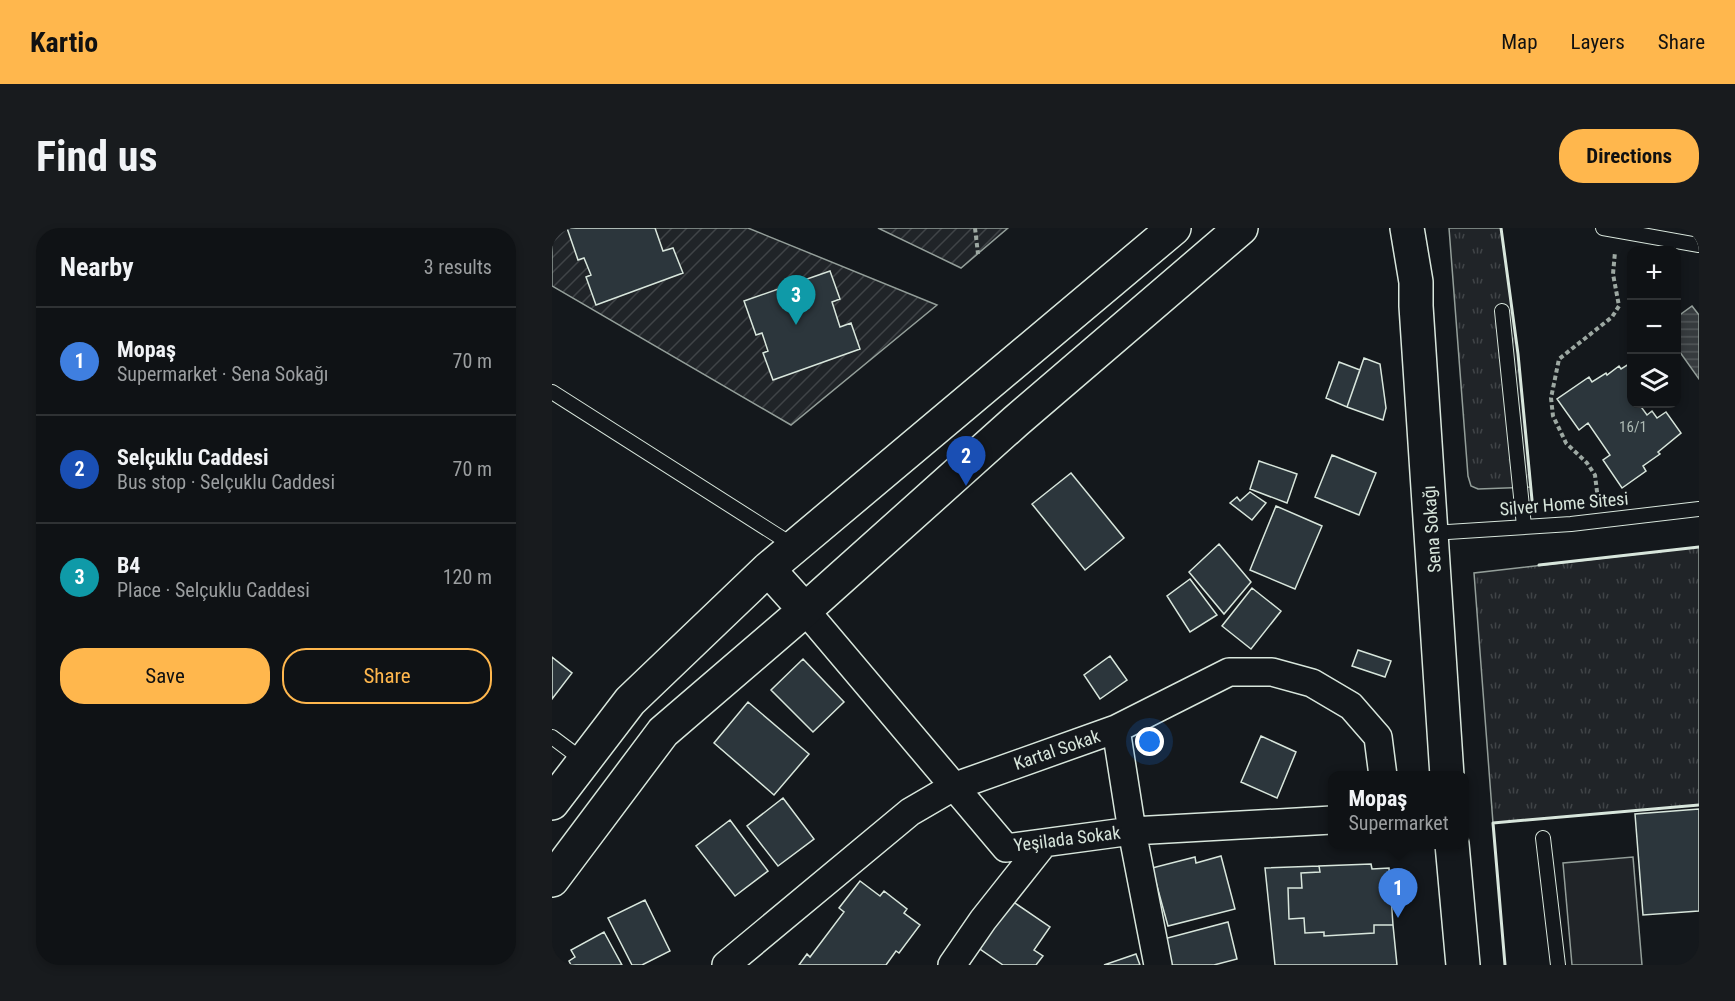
<!DOCTYPE html>
<html lang="en">
<head>
<meta charset="utf-8">
<style>
  body { margin:0; font-family:"Roboto Condensed",sans-serif; background:#181b1e; color:#f1f3f6 }
  .controls { position:absolute; right:18px; top:18px; display:grid; overflow:hidden; border-radius:12px; box-shadow:0 3px 9px #0003 }
  .controls button { width:54px; height:54px; display:grid; place-items:center; padding:0; border:0; border-bottom:2px solid #2f3234; background:#0f1215; color:#f1f3f6; font:30px sans-serif }
  .you { position:absolute; left:598px; top:514px; width:21px; height:21px; margin:-15px; border:4px solid #fff; border-radius:50%; background:#1a73e8; box-shadow:0 0 0 9px #1a73e833 }
  .badge { display:grid; place-items:center; width:39px; height:39px; border-radius:50%; background:#ffb74d; color:#fff; font-size:20px; font-weight:700 }
  .pin { position:absolute; translate:-50% -50px; filter:drop-shadow(0 2px 3px #0008) }
  .pin::after { content:''; position:absolute; top:32px; width:21px; height:18px; background:inherit; clip-path:polygon(0 0,100% 0,50% 100%) }
  .popup { position:absolute; left:776px; top:543px; width:141px; height:78px; box-sizing:border-box; display:grid; place-content:center; border-radius:12px; background:#0f1215; filter:drop-shadow(0 2px 4px #0005); font-size:20px; white-space:nowrap; color:#9b9ea0 }
  .popup b { font-size:22px; color:#f1f3f6 }
  .popup::after { content:''; position:absolute; left:50%; top:100%; margin-left:-12px; border:12px solid transparent; border-top-color:#0f1215 }
  .list { margin:0; padding:0; list-style:none }
  h2 { display:flex; justify-content:space-between; align-items:center; height:78px; margin:0; padding:0 24px; font-size:26px }
  h2 small { font-size:20px; font-weight:400; color:#9b9ea0 }
  .list li { display:grid; grid-template-columns:39px 1fr auto; gap:18px; align-items:center; box-sizing:border-box; height:108px; padding:0 24px; border-top:2px solid #2f3234 }
  .list b { display:block; font-size:22px; white-space:nowrap }
  .list p { margin:0; font-size:20px; white-space:nowrap; color:#9b9ea0 }
  .list em { font-size:20px; font-style:normal; color:#9b9ea0 }
  .actions { display:flex; gap:12px; padding:18px 24px }
  .actions a { flex:1; padding:14px 0; border:2px solid #ffb74d; border-radius:24px; text-align:center; font-size:21px; color:#ffb74d }
  .actions .main { background:#ffb74d; color:#111 }
  .icon { flex:none; width:33px; height:33px; fill:none; stroke:currentColor; stroke-width:2; stroke-linecap:round; stroke-linejoin:round }
  .map { position:relative; flex:none; width:1147px; height:737px; overflow:hidden; border-radius:24px }
  header { display:flex; align-items:center; gap:36px; box-sizing:border-box; height:84px; padding:0 30px; background:#ffb74d; color:#111 }
  header strong { font-size:28px }
  nav { display:flex; gap:33px; margin-inline-start:auto; font-size:21px }
  .intro { display:flex; align-items:center; justify-content:space-between; box-sizing:border-box; height:144px; padding:0 36px }
  h1 { margin:0; font-size:42px }
  .button { padding:15px 27px; border-radius:24px; background:#ffb74d; color:#111; font-size:21px; font-weight:700 }
  main { display:flex; gap:36px; padding:0 36px }
  aside { flex:1; background:#0f1215; border-radius:24px; box-shadow:0 3px 9px #0003 }
  .map>svg:first-child { display:block }
</style>
</head>
<body>
<header>
<strong>Kartio</strong>
<nav><a>Map</a><a>Layers</a><a>Share</a></nav>
</header>
<div class="intro"><h1>Find us</h1><a class="button">Directions</a></div>
<main>
<aside>
<h2>Nearby<small>3 results</small></h2>
<ul class="list">
<li><span class="badge" style="background:#3f7fe0">1</span><div><b>Mopaş</b><p>Supermarket · Sena Sokağı</p></div><em>70 m</em></li>
<li><span class="badge" style="background:#1a4fb4">2</span><div><b>Selçuklu Caddesi</b><p>Bus stop · Selçuklu Caddesi</p></div><em>70 m</em></li>
<li><span class="badge" style="background:#0f9aa8">3</span><div><b>B4</b><p>Place · Selçuklu Caddesi</p></div><em>120 m</em></li>
</ul>
<div class="actions"><a class="main">Save</a><a>Share</a></div>
</aside>
<div class="map">
<svg width="1147" height="737" viewBox="0 0 1147 737">
  <defs>
    <pattern id="grass-tufts" width="24" height="20" patternUnits="userSpaceOnUse" patternTransform="scale(1.5)"><rect width="24" height="20" fill="#202428"/><path d="M3 7l-1-3M5 7V3M7 7l1-3M15 17l-1-3M17 17v-4M19 17l1-3" fill="none" stroke="#404447"/></pattern>
    <pattern id="garden-furrows" width="10" height="10" patternUnits="userSpaceOnUse" patternTransform="scale(1.5)"><rect width="10" height="10" fill="#202428"/><path d="M-1 1l2-2M0 10L10 0M9 11l2-2" fill="none" stroke="#404447"/></pattern>
    <pattern id="water-rules" width="6" height="5" patternUnits="userSpaceOnUse" patternTransform="scale(1.5)"><rect width="6" height="5" fill="#363b3e"/><path d="M0 2.5h6" fill="none" stroke="#525759"/></pattern>
  </defs>
  <rect width="100%" height="100%" fill="#14181c"/>
  <path fill="url(#grass-tufts)" stroke="#939e99" stroke-width="1.5" d="M897 0H949L966 126 979 259 926 261 919 258 916 248Z
    M1147 319V577L941 595 922 345Z"/>
  <path fill="url(#garden-furrows)" stroke="#939e99" stroke-width="1.5" d="M0 0H196L385 77 239 197 0 58Z
    M326 0H456L409 40Z"/>
  <path fill="#202428" stroke="#939e99" stroke-width="1.5" d="M1081 629 1090 737H1020L1011 635Z"/>
  <path fill="url(#water-rules)" stroke="#939e99" stroke-width="1.5" d="M1140 78 1147 87V151L1125 120V89Z"/>
  <path fill="#2c363c" stroke="#d8e6dc" stroke-width="1.5" d="M15 0H103L111 23 121 20 131 45 44 77 34 49 39 47 32 30 26 32Z
    M278 43 288 71 280 74 288 99 299 95 308 121 221 152 211 125 216 123 210 105 204 107 192 73Z
    M812 130 828 136 834 180 831 192 795 179Z
    M787 134 808 142 795 179 774 170Z
    M1080 134V176H1087L1095 187 1100 183 1105 190 1114 184 1129 205 1106 224 1108 226 1091 238 1094 243 1070 260 1051 232 1058 227 1036 195 1027 202 1005 171 1037 149 1040 154 1054 145 1055 147 1067 138 1069 141Z
    M780 227 824 245 807 287 763 269Z
    M707 233 745 246 735 275 698 261Z
    M519 245 572 310 533 342 480 276Z
    M698 264 714 275 700 292 678 275 685 269 688 273Z
    M724 278 770 298 743 361 698 342Z
    M667 316 699 354 672 386 637 344Z
    M638 351 665 387 638 404 615 368Z
    M700 360 729 383 699 421 670 398Z
    M806 422 839 433 833 449 800 438Z
    M558 428 575 452 548 471 532 447Z
    M0 429 20 445 0 471Z
    M251 431 292 474 261 504 219 462Z
    M196 474 257 526 222 567 162 515Z
    M709 508 744 524 725 570 689 554Z
    M231 570 262 611 226 638 195 598Z
    M1147 581V683L1091 687 1083 586Z
    M178 592 216 643 183 668 144 618Z
    M669 628 683 681 616 698 600 640 643 629 644 635Z
    M819 636 820 641 837 640 841 697H822V705L772 708V704L753 705 752 690 737 691 736 660H750L749 645 768 644 767 638Z
    M767 638 768 644 749 645 750 660H736L737 691 752 690 753 705 772 704V708L822 705V697H841L845 737H723L713 640Z
    M308 653 328 668 332 663 355 681 352 685 368 697 347 725 344 723 334 737H247L255 726 258 729 292 684 287 680Z
    M457 671 498 699 482 722 491 728 484 737H451L425 719Z
    M93 672 118 723 90 737H80L56 690Z
    M676 694 685 731 662 737H614L608 712Z
    M52 704 70 737H19L17 733 23 729 19 722Z
    M584 726 588 737H552Z"/>
  <g fill="none" stroke-linecap="round" stroke-linejoin="round">
    <g stroke="#d8e6dc" stroke-width="16">
      <path id="service" d="M1051 0 1147 17
        M950 83 972 298
        M0 164 242 318
        M880 305 1019 296 1147 281
        M0 509 32 533
        M991 610 1006 737"/>
    </g>
    <g stroke="#d8e6dc" stroke-width="30">
      <path id="minor" d="M253 382 454 620 580 603 780 592
        M564 501 580 603 606 737
        M174 737 358 584 401 559 564 501 677 444H720L760 455 799 478 826 509 831 548
        M400 737 431 692 492 615"/>
    </g>
    <g stroke="#d8e6dc" stroke-width="36">
      <path id="tertiary" d="M855 0 864 54V78L895 548
        M216 341 253 382
        M0 575 78 473 216 341 622 0
        M900 616 911 737
        M0 652 111 504 253 382 464 193 689 0"/>
    </g>
    <path stroke="#9da8a2" stroke-width="4" stroke-dasharray="4.5 3" stroke-linecap="butt" d="M423 0 426 26
      M1046 272 1043 247 1035 235 1014 215 1001 188 999 170 1007 131 1060 89 1067 78 1061 46 1063 24"/>
    <use href="#service" stroke="#14181c" stroke-width="14"/>
    <use href="#minor" stroke="#14181c" stroke-width="27"/>
    <use href="#tertiary" stroke="#14181c" stroke-width="33"/>
    <path stroke="#d8e6dc" stroke-width="3" d="M949 0 966 126 980 272
      M987 337 1147 319
      M953 737 941 595 1147 577"/>
  </g>
  <g text-anchor="middle" stroke-width="4.5" stroke-linejoin="round" paint-order="stroke">
    <g font-size="15" fill="#adbab4">
      <text x="1081" y="204">16/1</text>
    </g>
    <g font-size="18" fill="#d8e6dc" stroke="#14181c">
      <text transform="translate(1012 276) rotate(-5)" y="6">Silver Home Sitesi</text>
      <text transform="translate(880 301) rotate(-94)" y="6">Sena Sokağı</text>
      <text transform="translate(505 522) rotate(-19)" y="6">Kartal Sokak</text>
      <text transform="translate(515 611) rotate(-7)" y="6">Yeşilada Sokak</text>
    </g>
  </g>
</svg>
<div class="controls">
<button>+</button>
<button>−</button>
<button><svg class="icon" aria-label="layers" viewBox="0 0 24 24"><path d="M12 4l9 5-9 5-9-5zM3 14l9 5 9-5"/></svg></button>
</div>
<div class="you"></div>
<div class="pin badge" style="left:846px;top:690px;background:#3f7fe0">1</div>
<div class="popup"><b>Mopaş</b>Supermarket</div>
<div class="pin badge" style="left:414px;top:258px;background:#1a4fb4">2</div>
<div class="pin badge" style="left:244px;top:97px;background:#0f9aa8">3</div>
</div>
</main>
</body>
</html>
